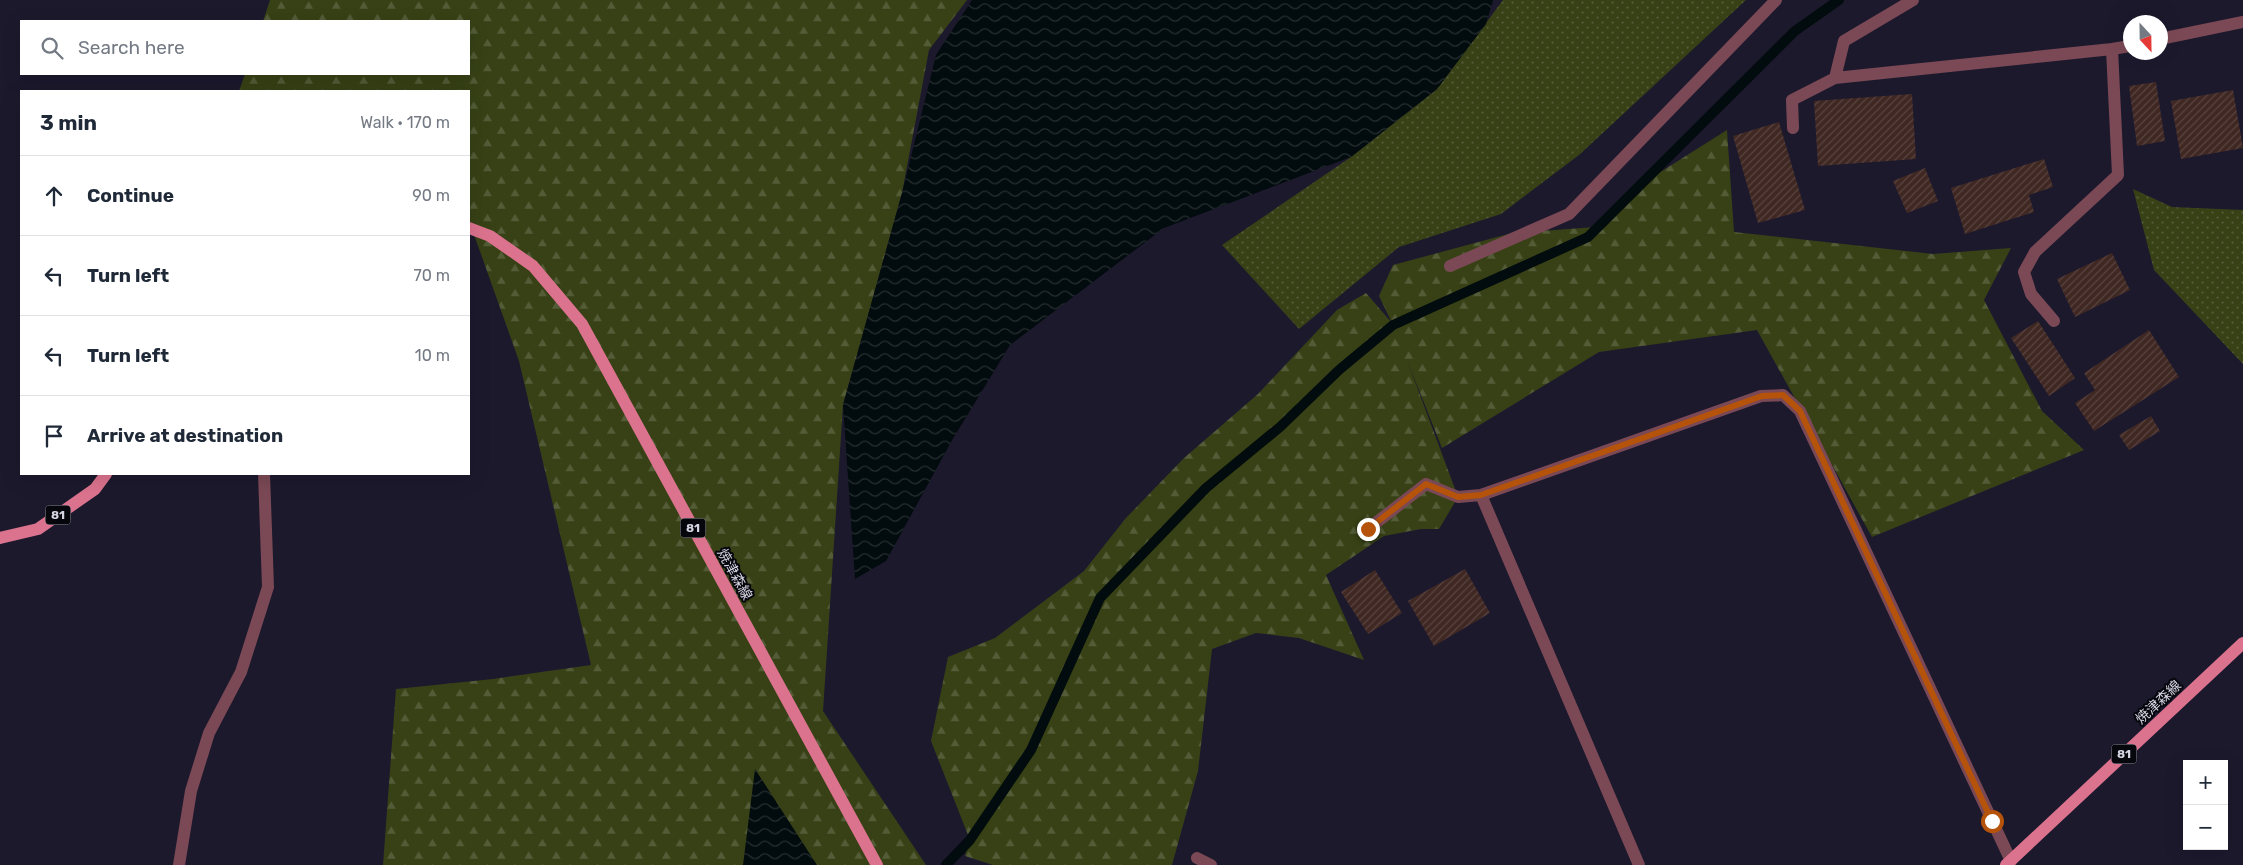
<!DOCTYPE html>
<html lang="en">
<head>
<meta charset="utf-8">
<style>
  body { margin:0; font-family:Rubik,"Noto Sans JP",sans-serif; background:#f2f2f3; color:#1f2937 }
  .controls { position:absolute; right:15px; bottom:15px; display:grid; overflow:hidden; border-radius:0px; box-shadow:0 5px 20px #0002 }
  .controls button { width:45px; height:45px; display:grid; place-items:center; padding:0; border:0; border-bottom:1px solid #e0e1e3; background:#fff; color:#1f2937; font:25px sans-serif }
  .compass { position:absolute; left:2123px; top:15px; width:45px; height:45px; border-radius:50%; background:#fff; box-shadow:0 5px 20px #0002; rotate:158deg }
  .stop { position:absolute; width:15px; height:15px; margin:-11px; border:4px solid #b45309; border-radius:50%; background:#fff }
  .stop.end { background:#b45309; border-color:#fff; box-shadow:0 1px 5px #0008 }
  .list { margin:0; padding:0; list-style:none }
  h2 { display:flex; justify-content:space-between; align-items:center; height:65px; margin:0; padding:0 20px; font-size:21px }
  h2 small { font-size:16px; font-weight:400; color:#747a83 }
  .list li { display:grid; grid-template-columns:32px 1fr auto; gap:15px; align-items:center; box-sizing:border-box; height:80px; padding:0 20px; border-top:1px solid #e0e1e3 }
  .list b { display:block; font-size:19px; white-space:nowrap }
  .list em { font-size:16px; font-style:normal; color:#747a83 }
  .icon { flex:none; width:28px; height:28px; fill:none; stroke:currentColor; stroke-width:2; stroke-linecap:round; stroke-linejoin:round }
  .map { position:relative; flex:none; width:2243px; height:865px; overflow:hidden }
  .search { position:absolute; background:#fff; box-shadow:0 5px 20px #0002; left:20px; top:20px; width:450px; height:55px; display:flex; align-items:center; gap:12px; box-sizing:border-box; padding:0 18px; border-radius:0px; color:#747a83; font-size:19px }
  .panel { position:absolute; background:#fff; box-shadow:0 5px 20px #0002; left:20px; top:90px; width:450px; height:385px; border-radius:0px }
  .map>svg:first-child { display:block }
</style>
</head>
<body>
<div class="map">
<svg width="2243" height="865" viewBox="0 0 2243 865">
  <defs>
    <pattern id="grass-dots" width="8" height="8" patternUnits="userSpaceOnUse" patternTransform="scale(1.25)"><rect width="8" height="8" fill="#374115"/><path d="M2 2h.1M6 6h.1" fill="none" stroke="#535c37" stroke-width="1.8" stroke-linecap="round"/></pattern>
    <pattern id="forest-firs" width="22" height="20" patternUnits="userSpaceOnUse" patternTransform="scale(1.25)"><rect width="22" height="20" fill="#374115"/><path d="M5 1l3.5 6h-7zM16 11l3.5 6h-7z" fill="#535c37"/></pattern>
    <pattern id="water-waves" width="16" height="10" patternUnits="userSpaceOnUse" patternTransform="scale(1.25)"><rect width="16" height="10" fill="#020b0d"/><path d="M0 5q4-4 8 0t8 0" fill="none" stroke="#262e30"/></pattern>
    <pattern id="building-hatch" width="6" height="6" patternUnits="userSpaceOnUse" patternTransform="scale(1.25)"><rect width="6" height="6" fill="#3f2722"/><path d="M-1 1l2-2M0 6l6-6M5 7l2-2" fill="none" stroke="#5a4542"/></pattern>
  </defs>
  <rect width="100%" height="100%" fill="#1c192d"/>
  <path fill="url(#grass-dots)" d="M1503 0H1746L1579 155 1501 214 1399 247 1299 329 1222 245 1351 157 1437 89Z
    M2133 189 2172 207 2243 210V364L2154 270Z"/>
  <path fill="url(#forest-firs)" d="M270 0H967L929 50 902 193 843 405 823 711 926 865H383L396 689 493 679 591 665 519 361 472 229 469 228V91H239L245 74H469V21H263Z
    M1727 130 1734 232 1933 254 2011 248 1984 300 2042 411 2084 450 1872 537 1757 330 1599 352 1442 448 1407 360 1458 497 1439 529H1421L1384 536 1326 575 1364 660 1299 638 1256 633 1212 649 1198 771 1172 865H993L965 856 970 840 931 741 948 657 995 638 1084 571 1126 518 1184 458 1258 394 1337 310 1366 293 1392 323 1379 296 1393 265 1512 233 1596 227 1624 195Z"/>
  <path fill="url(#water-waves)" d="M972 0H1493L1486 24 1437 89 1351 157 1164 228 1010 345 951 442 886 561 855 579 843 405 902 193 936 55Z
    M755 769 817 865H743Z"/>
  <g fill="none" stroke-linecap="round" stroke-linejoin="round">
    <path stroke="#020b0d" stroke-width="10" d="M946 865 970 840 1031 750 1100 598 1206 488 1280 427 1339 370 1393 325 1588 237 1795 31 1839 0"/>
  </g>
  <path fill="url(#building-hatch)" d="M2156 82 2165 141 2137 146 2129 86Z
    M2233 90 2243 148 2181 159 2171 101Z
    M1912 94 1916 159 1818 166 1814 101Z
    M1779 122 1805 210 1758 223 1733 136Z
    M2044 159 2053 187 2029 195 2034 212 1965 234 1951 188Z
    M1925 168 1938 201 1907 213 1893 181Z
    M2112 253 2130 290 2075 317 2057 279Z
    M2038 321 2075 378 2049 396 2011 338Z
    M2149 330 2179 377 2094 431 2075 403 2095 390 2084 373Z
    M2151 416 2160 431 2129 450 2119 435Z
    M1465 569 1490 613 1434 646 1408 601Z
    M1375 570 1402 613 1368 634 1341 592Z"/>
  <g fill="none" stroke-linecap="round" stroke-linejoin="round">
    <path stroke="#7b4955" stroke-width="12" d="M2160 39 2243 22
      M1835 78 1844 41 1913 0
      M1793 128 1792 100 1835 78 2112 49 2130 46
      M1450 266 1569 214 1776 0
      M2054 321 2031 294 2024 272 2035 252 2118 175 2112 49
      M1481 495 1639 865
      M1368 529 1426 484 1458 497 1481 495 1761 396 1783 395 1800 411 2011 861
      M1197 858 1211 865
      M179 865 191 791 209 733 241 672 268 587 264 474"/>
    <path stroke="#dc738e" stroke-width="12" d="M469 228 490 236 533 266 582 324 877 865
      M0 538 38 529 95 489 106 474
      M2006 865 2243 643"/>
  </g>
  <g fill="none" stroke-linecap="round" stroke-linejoin="round">
    <path stroke="#b45309" stroke-width="6" d="M1368 529 1426 484 1458 497 1481 495 1762 396 1783 395 1800 411 1992 821"/>
  </g>
  <g text-anchor="middle" stroke-width="4" stroke-linejoin="round" paint-order="stroke">
    <g fill="#06060d" stroke="#9897a3" stroke-width="1">
      <rect x="45.5" y="505.5" width="25" height="19" rx="4"/>
      <rect x="680.5" y="518.5" width="25" height="19" rx="4"/>
      <rect x="2111.5" y="744.5" width="25" height="19" rx="4"/>
    </g>
    <g font-size="12" font-weight="bold" fill="#d6d5e3">
      <text x="58" y="519">81</text>
      <text x="693" y="532">81</text>
      <text x="2124" y="758">81</text>
    </g>
    <g font-size="14" fill="#d6d5e3" stroke="#06060d">
      <text transform="translate(735 574) rotate(61)" y="5">焼津森線</text>
      <text transform="translate(2158 702) rotate(-43)" y="5">焼津森線</text>
    </g>
  </g>
</svg>
<div class="controls">
<button>+</button>
<button>−</button>
</div>
<svg class="compass" viewBox="-18 -18 36 36"><path d="M0-13l5 13h-10z" fill="#e53935"/><path d="M0 13l5-13h-10z" fill="#747a83"/></svg>
<div class="stop" style="left:1992px;top:821px"></div>
<div class="stop end" style="left:1368px;top:529px"></div>
<div class="search"><svg class="icon" aria-label="search" viewBox="0 0 24 24"><circle cx="10" cy="10" r="6"/><path d="M15 15l6 6"/></svg>Search here</div>
<section class="panel">
<h2>3 min<small>Walk · 170 m</small></h2>
<ul class="list">
<li><svg class="icon" aria-label="ahead" viewBox="0 0 24 24"><path d="M12 20V5M6 11l6-6 6 6"/></svg><div><b>Continue</b></div><em>90 m</em></li>
<li><svg class="icon" aria-label="left" viewBox="0 0 24 24"><path d="M17 20v-9H6M10 6l-5 5 5 5"/></svg><div><b>Turn left</b></div><em>70 m</em></li>
<li><svg class="icon" aria-label="left" viewBox="0 0 24 24"><path d="M17 20v-9H6M10 6l-5 5 5 5"/></svg><div><b>Turn left</b></div><em>10 m</em></li>
<li><svg class="icon" aria-label="arrive" viewBox="0 0 24 24"><path d="M6 21V4h12l-3 4 3 4H6"/></svg><div><b>Arrive at destination</b></div></li>
</ul>
</section>
</div>
</body>
</html>
